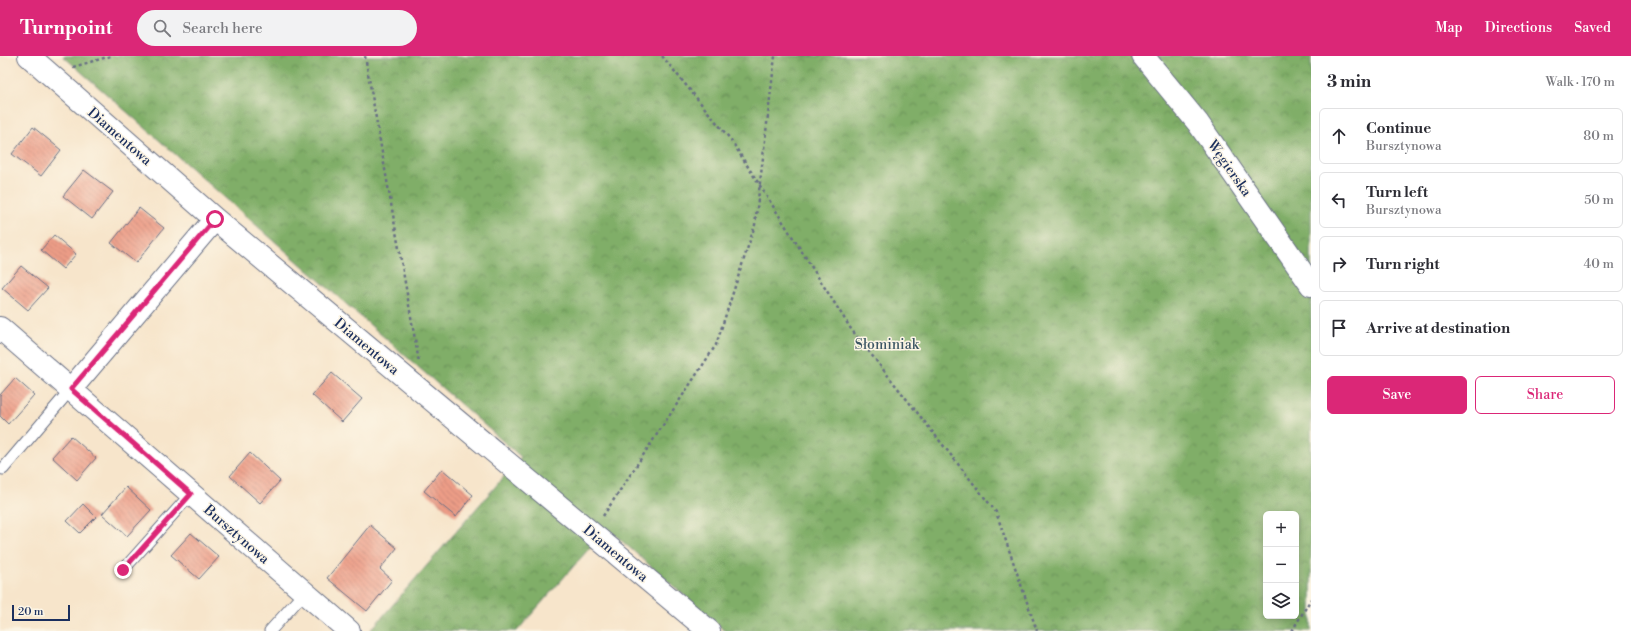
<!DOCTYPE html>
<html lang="en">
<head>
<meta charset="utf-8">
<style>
  body { margin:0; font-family:"Libre Bodoni",serif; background:#f2f2f3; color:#2b2b33 }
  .controls { position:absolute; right:12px; bottom:12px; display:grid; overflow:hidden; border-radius:6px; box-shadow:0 2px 10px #0003 }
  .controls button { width:36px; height:36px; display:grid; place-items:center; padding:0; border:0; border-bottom:1px solid #e1e1e2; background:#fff; color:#2b2b33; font:20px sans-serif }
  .scale { position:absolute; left:12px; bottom:10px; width:58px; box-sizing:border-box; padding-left:4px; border:2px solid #1b2f5e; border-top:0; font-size:11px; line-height:14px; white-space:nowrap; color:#1b2f5e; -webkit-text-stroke:3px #fcf5e5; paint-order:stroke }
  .stop { position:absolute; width:12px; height:12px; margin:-9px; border:3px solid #db2777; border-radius:50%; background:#fff }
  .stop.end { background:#db2777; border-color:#fff; box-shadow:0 1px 4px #0008 }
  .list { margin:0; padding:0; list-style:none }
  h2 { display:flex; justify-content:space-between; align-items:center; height:52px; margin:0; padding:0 16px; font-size:17px }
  h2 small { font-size:13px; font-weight:400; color:#7c7c81 }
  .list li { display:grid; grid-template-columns:26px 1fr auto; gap:12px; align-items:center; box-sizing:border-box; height:56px; margin:0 8px 8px; padding:0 8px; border:1px solid #e1e1e2; border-radius:6px }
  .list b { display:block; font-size:15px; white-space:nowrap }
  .list p { margin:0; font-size:13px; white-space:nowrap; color:#7c7c81 }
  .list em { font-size:13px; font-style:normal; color:#7c7c81 }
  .actions { display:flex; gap:8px; padding:12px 16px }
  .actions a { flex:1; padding:9px 0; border:1px solid #db2777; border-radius:6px; text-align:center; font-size:14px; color:#db2777 }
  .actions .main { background:#db2777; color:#fff }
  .icon { flex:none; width:22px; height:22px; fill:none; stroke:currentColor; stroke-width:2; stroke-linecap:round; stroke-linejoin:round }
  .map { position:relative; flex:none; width:1311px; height:575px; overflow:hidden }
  header { display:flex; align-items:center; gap:24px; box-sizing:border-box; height:56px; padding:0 20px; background:#db2777; color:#fff }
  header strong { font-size:19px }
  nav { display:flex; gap:22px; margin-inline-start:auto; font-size:14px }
  .search { width:280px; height:36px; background:#f2f2f3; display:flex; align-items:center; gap:10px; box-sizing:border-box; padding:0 14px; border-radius:22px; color:#7c7c81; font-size:15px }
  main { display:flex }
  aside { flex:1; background:#fff }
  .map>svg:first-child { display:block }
</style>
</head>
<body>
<header>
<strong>Turnpoint</strong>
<div class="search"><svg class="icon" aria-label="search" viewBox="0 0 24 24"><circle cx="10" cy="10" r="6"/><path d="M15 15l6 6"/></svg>Search here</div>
<nav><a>Map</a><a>Directions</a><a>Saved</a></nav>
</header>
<main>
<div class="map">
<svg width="1311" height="575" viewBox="0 0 1311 575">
  <defs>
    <pattern id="forest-crowns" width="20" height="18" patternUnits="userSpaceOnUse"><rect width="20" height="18" fill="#80ae67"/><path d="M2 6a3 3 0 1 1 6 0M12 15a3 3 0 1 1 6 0" fill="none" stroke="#688e58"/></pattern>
    <pattern id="building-back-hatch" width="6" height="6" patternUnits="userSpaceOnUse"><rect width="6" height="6" fill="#ed9d87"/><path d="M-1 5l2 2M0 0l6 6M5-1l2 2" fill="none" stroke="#bf8072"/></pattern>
  </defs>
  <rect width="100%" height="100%" fill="#fcf5e5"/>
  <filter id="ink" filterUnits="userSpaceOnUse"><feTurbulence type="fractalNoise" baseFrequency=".025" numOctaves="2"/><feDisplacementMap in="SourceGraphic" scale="8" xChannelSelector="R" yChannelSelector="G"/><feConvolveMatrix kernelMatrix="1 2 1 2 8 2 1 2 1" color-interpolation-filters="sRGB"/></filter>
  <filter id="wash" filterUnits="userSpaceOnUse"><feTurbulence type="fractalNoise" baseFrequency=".012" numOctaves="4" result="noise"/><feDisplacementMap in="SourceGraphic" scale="16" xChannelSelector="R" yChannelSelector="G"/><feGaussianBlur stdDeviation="0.9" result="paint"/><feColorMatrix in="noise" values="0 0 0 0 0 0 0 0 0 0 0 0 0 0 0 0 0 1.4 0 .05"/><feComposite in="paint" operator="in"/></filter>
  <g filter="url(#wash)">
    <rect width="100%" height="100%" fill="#f7e5cb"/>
    <path fill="url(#forest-crowns)" stroke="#4e6e62" fill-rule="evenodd" d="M63 0H1311V575H725L607 472 517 575H370L521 401ZM1266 458H1296V560H1266Z"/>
    <g id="blocks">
      <path fill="url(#building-back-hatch)" d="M33 71 61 94 41 120 12 98Z
        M84 114 113 136 92 163 63 140Z
        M139 152 164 172 136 207 111 187Z
        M54 179 76 198 63 213 41 194Z
        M21 210 48 232 28 254 2 232Z
        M332 317 362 343 342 366 312 339Z
        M15 322 34 339 8 368 0 360V339Z
        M71 380 96 402 77 424 52 401Z
        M250 397 280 425 260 447 230 420Z
        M442 413 473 439 456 461 424 435Z
        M126 431 151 454 127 480 102 458Z
        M83 448 96 461 80 477 67 465Z
        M370 469 397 492 380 513 392 524 367 555 327 522Z
        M191 477 219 501 199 523 171 499Z"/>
    </g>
  </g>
  <g filter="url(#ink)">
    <use href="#blocks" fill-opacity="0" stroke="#686f84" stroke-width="1"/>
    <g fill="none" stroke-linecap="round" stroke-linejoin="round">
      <g stroke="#686f84" stroke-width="13">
        <path id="service" d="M3 413 71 333
          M123 514 191 438
          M270 575 305 536"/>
      </g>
      <g stroke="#686f84" stroke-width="24">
        <path id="minor" d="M29 0 215 163 709 575
          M1143 0 1198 67 1311 229
          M0 272 349 575
          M71 333 215 163"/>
      </g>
      <path stroke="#686f84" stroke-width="2.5" stroke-dasharray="3 3" stroke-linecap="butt" d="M365 0 419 306
        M662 0 731 84 851 273 996 456 1037 575
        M73 11 111 0
        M603 460 716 289 755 169 775 0
        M1292 575 1311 543"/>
      <use href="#service" stroke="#fff" stroke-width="11"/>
      <use href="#minor" stroke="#fff" stroke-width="22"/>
    </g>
  </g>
  <g fill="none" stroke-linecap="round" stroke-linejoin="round" filter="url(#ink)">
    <path stroke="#db2777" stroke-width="5" d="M123 514 191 438 71 333 215 163"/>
  </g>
  <g text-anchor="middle" stroke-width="3" stroke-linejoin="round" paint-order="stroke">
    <g font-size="14" fill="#1b2f5e" stroke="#fcf5e5">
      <text transform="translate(120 80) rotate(41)" y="5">Diamentowa</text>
      <text transform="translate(1230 112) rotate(55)" y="5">Węgierska</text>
      <text transform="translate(367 290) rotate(40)" y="5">Diamentowa</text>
      <text transform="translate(237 478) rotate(41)" y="5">Bursztynowa</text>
      <text transform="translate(616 497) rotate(40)" y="5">Diamentowa</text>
    </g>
    <g font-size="14" fill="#3c5664" stroke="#fcf5e5">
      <text x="887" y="293">Słominiak</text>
    </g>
  </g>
</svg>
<div class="controls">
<button>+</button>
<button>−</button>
<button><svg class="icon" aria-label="layers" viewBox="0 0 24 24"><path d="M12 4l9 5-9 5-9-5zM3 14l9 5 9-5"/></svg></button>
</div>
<div class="scale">20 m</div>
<div class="stop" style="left:215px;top:163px"></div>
<div class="stop end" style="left:123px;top:514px"></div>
</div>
<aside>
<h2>3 min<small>Walk · 170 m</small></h2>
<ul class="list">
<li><svg class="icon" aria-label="ahead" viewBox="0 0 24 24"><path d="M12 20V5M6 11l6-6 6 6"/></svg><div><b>Continue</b><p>Bursztynowa</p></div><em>80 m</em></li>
<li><svg class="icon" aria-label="left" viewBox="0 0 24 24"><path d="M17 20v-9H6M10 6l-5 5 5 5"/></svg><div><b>Turn left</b><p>Bursztynowa</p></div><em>50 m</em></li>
<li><svg class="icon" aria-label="right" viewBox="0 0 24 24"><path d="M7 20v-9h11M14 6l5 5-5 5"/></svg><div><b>Turn right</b></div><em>40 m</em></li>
<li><svg class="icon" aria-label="arrive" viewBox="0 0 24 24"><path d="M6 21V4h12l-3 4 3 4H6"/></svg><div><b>Arrive at destination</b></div></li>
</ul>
<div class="actions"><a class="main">Save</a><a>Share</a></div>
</aside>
</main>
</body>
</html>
